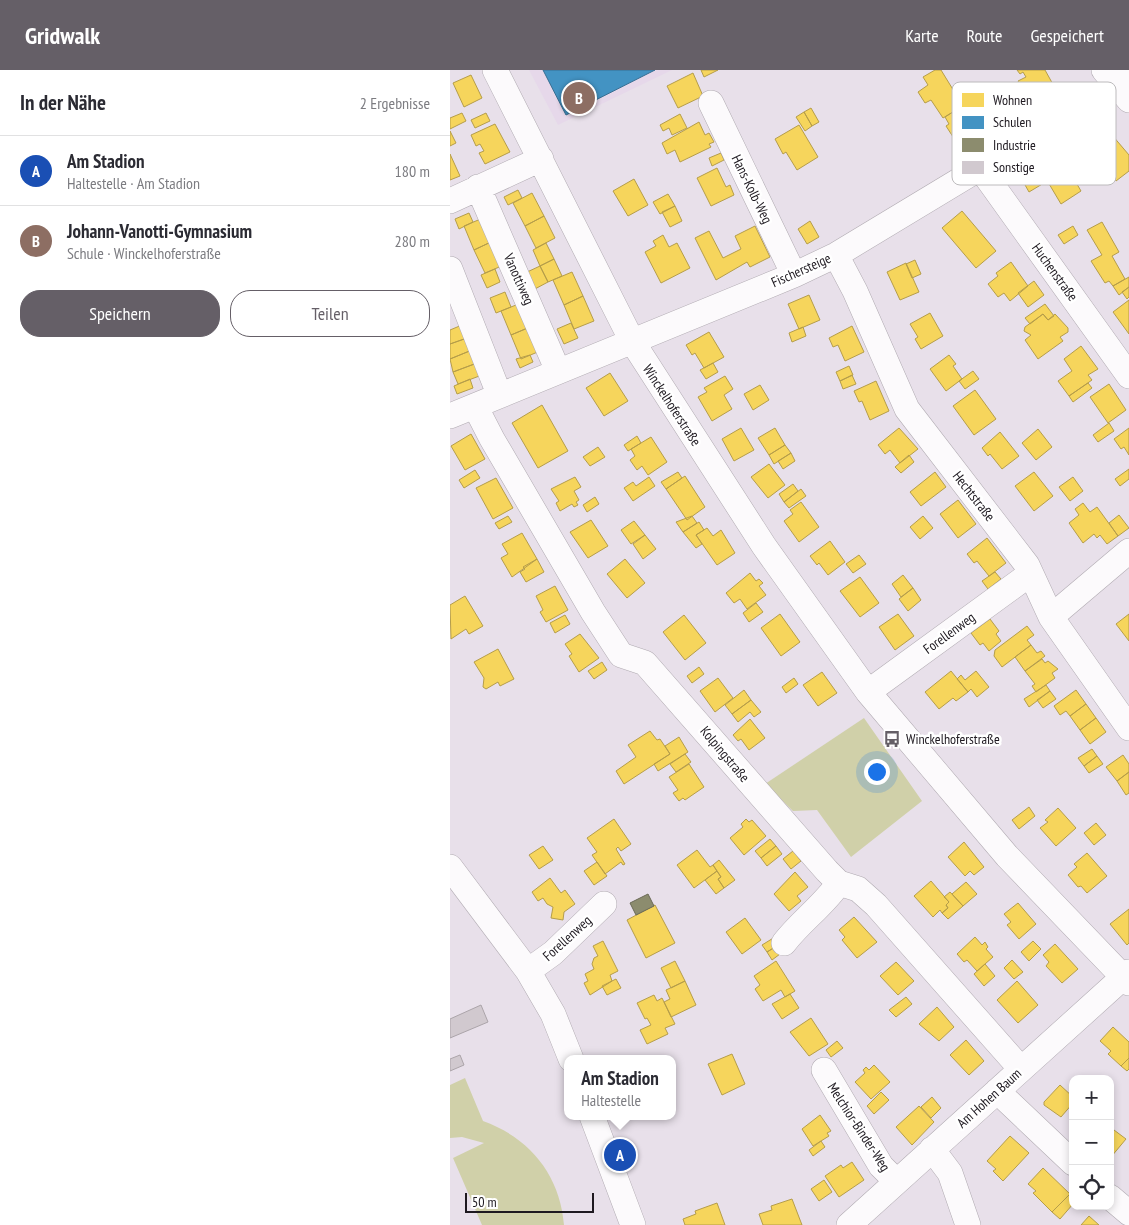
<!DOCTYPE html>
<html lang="de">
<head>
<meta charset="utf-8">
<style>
  body { margin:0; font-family:"PT Sans Narrow",sans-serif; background:#f7f7f7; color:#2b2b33 }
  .controls { position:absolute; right:15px; bottom:15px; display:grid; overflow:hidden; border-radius:10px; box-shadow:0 2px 8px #0003 }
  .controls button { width:45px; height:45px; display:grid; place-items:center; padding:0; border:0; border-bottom:1px solid #e1e1e2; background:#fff; color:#2b2b33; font:25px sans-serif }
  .scale { position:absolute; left:15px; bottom:12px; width:129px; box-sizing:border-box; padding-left:5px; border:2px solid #1e1920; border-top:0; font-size:14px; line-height:18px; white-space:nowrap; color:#1e1920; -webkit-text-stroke:4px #fff; paint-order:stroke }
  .you { position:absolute; left:426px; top:701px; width:18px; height:18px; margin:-12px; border:4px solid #fff; border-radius:50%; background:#1a73e8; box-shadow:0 0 0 8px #1a73e833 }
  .badge { display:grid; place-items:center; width:32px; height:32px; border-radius:50%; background:#655f67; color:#fff; font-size:16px; font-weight:700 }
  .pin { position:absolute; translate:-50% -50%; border:2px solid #fff; box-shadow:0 1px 5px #0006 }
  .popup { position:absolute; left:114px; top:985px; width:112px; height:65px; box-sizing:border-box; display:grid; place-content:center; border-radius:10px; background:#fff; filter:drop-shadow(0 1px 4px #0005); font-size:16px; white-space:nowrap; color:#7c7c81 }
  .popup b { font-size:19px; color:#2b2b33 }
  .popup::after { content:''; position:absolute; left:50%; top:100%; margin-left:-10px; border:10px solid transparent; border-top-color:#fff }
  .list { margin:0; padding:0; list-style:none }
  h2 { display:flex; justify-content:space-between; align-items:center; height:65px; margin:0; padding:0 20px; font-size:21px }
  h2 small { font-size:16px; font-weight:400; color:#7c7c81 }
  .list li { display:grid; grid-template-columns:32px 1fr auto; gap:15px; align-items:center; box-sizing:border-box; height:70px; padding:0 20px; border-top:1px solid #e1e1e2 }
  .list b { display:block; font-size:19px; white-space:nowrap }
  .list p { margin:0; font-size:16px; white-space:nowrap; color:#7c7c81 }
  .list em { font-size:16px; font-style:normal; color:#7c7c81 }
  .actions { display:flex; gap:10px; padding:15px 20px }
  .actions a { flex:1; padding:11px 0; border:1px solid #655f67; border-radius:20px; text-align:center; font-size:18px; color:#655f67 }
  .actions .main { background:#655f67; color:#fff }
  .icon { flex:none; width:28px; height:28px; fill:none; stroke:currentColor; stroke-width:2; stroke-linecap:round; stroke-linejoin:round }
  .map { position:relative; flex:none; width:679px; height:1155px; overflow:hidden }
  header { display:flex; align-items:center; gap:30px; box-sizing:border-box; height:70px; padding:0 25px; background:#655f67; color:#fff }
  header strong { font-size:24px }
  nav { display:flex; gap:28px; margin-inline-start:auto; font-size:18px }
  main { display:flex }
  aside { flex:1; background:#fff }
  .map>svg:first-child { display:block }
</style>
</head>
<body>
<header>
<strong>Gridwalk</strong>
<nav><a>Karte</a><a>Route</a><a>Gespeichert</a></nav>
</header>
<main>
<aside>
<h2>In der Nähe<small>2 Ergebnisse</small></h2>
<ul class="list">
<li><span class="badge" style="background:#1a4fb4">A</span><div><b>Am Stadion</b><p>Haltestelle · Am Stadion</p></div><em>180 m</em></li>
<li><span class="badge" style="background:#8d6e63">B</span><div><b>Johann-Vanotti-Gymnasium</b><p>Schule · Winckelhoferstraße</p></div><em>280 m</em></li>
</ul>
<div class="actions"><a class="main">Speichern</a><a>Teilen</a></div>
</aside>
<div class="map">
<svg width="679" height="1155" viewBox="0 0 679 1155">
  <rect width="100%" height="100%" fill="#e8e0ea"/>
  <path fill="#e6d8ea" d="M79 0H222L108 55Z"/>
  <path fill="#d0d0a9" d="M414 648 472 731 401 787 367 740 343 741 315 714Z
    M15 1008 33 1051C80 1068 110 1105 114 1155H32L3 1088 34 1073 12 1067 0 1068V1015Z"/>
  <path fill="#f6d55c" stroke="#b59d4a" d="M251 0H268L254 7Z
    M485 0H491L510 31 513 29 516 34 493 48 481 30 475 33 468 22 478 15 473 7Z
    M567 0H595L605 18 581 32 568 11 576 7 573 2 570 4Z
    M243 3 253 26 228 38 217 16Z
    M21 5 32 28 14 37 3 13Z
    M522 30 535 52 505 70 496 56 499 54 495 47Z
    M361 38 369 52 362 56 354 42Z
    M548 38 563 49 558 56 543 44Z
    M354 42 362 56 355 61 346 47Z
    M12 43 16 51 0 59V48Z
    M36 43 40 51 25 58 21 50Z
    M230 44 237 58 222 65 219 58 213 61 210 55Z
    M249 52 255 65 259 63 264 72 259 74 261 77 230 92 225 80 217 84 212 73Z
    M45 54 60 82 35 94 29 83 34 81 30 74 26 76 21 65Z
    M349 55 368 87 347 100 336 82 333 84 325 69Z
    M0 61 6 73 0 76Z
    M662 65 679 85V101L666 111 658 102 660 100 644 80Z
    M271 83 274 90 262 96 259 88Z
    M0 84 10 106 0 110Z
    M610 92 614 99 617 97 631 121 611 134 592 102Z
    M584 97 594 113 579 122 570 106Z
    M267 98 276 117 280 115 284 125 261 136 247 108Z
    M184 109 198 135 178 146 163 121Z
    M68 120 72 128 58 135 54 127Z
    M82 123 94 146 75 156 63 133Z
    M218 124 225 136 210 144 203 132Z
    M225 136 232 151 220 157 212 142Z
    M512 141 546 181 526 198 492 158Z
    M19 143 23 152 9 159 5 149Z
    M94 146 105 168 86 178 75 156Z
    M33 148 43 171 24 180 14 156Z
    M360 151 369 167 357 174 348 159Z
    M652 152 669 182 662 186 675 209 663 216 659 211 655 213 641 191 652 185 637 160Z
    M305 156 320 187 300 197 297 192 266 210 245 168 259 161 273 188 291 179 285 166Z
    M623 156 628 165 614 174 608 165Z
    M213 165 219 177 227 173 240 198 211 213 195 182 206 176 203 171Z
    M43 171 54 195 35 203 24 180Z
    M96 173 104 189 90 196 83 180Z
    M104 189 112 206 98 212 90 196Z
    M465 190 471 204 462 208 456 194Z
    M561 192 578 216 560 231 554 223 548 227 538 214 548 206 546 203Z
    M456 193 469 222 450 230 437 202Z
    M90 196 98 212 83 220 75 203Z
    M45 199 50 212 37 218 31 205Z
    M122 202 133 226 114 235 103 210Z
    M679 207V217L669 225 663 216Z
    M584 211 594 225 578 237 568 223Z
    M679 217V227L677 229 672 222Z
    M55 222 61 237 46 243 40 228Z
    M359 225 370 250 349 259 338 234Z
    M133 226 144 251 124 259 114 235Z
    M679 230V264L663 242Z
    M71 233 80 257 61 265 51 241Z
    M595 234 604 246 598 250 593 244 580 254 575 248Z
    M480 243 493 266 471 279 465 269 468 267 460 254Z
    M593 244 598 250 605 244 618 258V262L610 267 613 271 588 289 575 270 581 265 574 261 575 257Z
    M121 253 128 268 114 274 107 259Z
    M12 255 17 268 0 274V260Z
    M402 256 414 282 395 291 388 275 383 277 379 268Z
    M80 257 90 281 71 289 61 265Z
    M353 257 356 266 342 272 339 263Z
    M259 262 274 287 254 298 245 283 242 285 236 275Z
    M17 268 22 280 0 289V274Z
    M631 276 648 299 638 305 642 310 619 326 608 311 622 301 614 289Z
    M22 280 27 293 3 302 0 289Z
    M80 285 83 292 70 298 66 289Z
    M499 285 506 294 503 296 512 309 496 321 480 299Z
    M27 293 32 305 8 314 3 302Z
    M263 293 268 302 256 309 250 300Z
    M399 296 403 305 390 311 386 302Z
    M523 301 529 309 515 319 509 311Z
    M160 303 178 331 154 346 136 318Z
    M402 305 406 314 393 319 390 311Z
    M275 306 283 319 274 325 282 339 262 351 248 327 257 322 254 318Z
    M20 309 23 318 7 324 4 316Z
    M426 311 439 341 420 350 412 331 409 332 404 321Z
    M638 313 642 318 623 332 619 326Z
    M659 314 676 340 658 353 640 327Z
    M310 315 319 330 303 340 294 324Z
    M525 320 546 349 524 365 503 336Z
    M92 335 118 381 88 398 62 353Z
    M659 353 664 361 648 372 643 365Z
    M291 358 304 380 284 391 272 369Z
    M325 358 335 375 319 385 308 368Z
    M449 358 468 379 450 393 440 380 435 384 428 375Z
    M679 358V385L674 377 671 379 664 369Z
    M588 359 602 377 586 390 572 373Z
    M550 362 569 386 552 399 540 384 538 386 532 378Z
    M21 364 35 389 15 400 1 376Z
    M187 366 191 373 178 381 174 375Z
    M201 367 217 392 198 405 192 396 187 400 180 390 185 386 181 379Z
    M335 375 341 383 324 394 319 385Z
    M148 377 155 387 140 396 133 387Z
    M341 383 345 391 333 399 328 391Z
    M459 385 464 392 451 403 445 397Z
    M319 394 335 415 318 428 301 407Z
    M679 399V409L670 416 665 409Z
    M25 400 30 408 14 418 9 410Z
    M228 402 232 408 216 419 211 412Z
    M485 402 496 417 471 436 460 422Z
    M584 402 603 426 584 441 565 416Z
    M235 406 255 437 237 450 216 419Z
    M125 407 131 417 124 421 129 430 126 432 128 435 124 437 122 434 110 441 106 433 109 431 101 419Z
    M199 407 205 416 183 431 174 418 183 412 186 416Z
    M623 407 633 421 620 431 609 417Z
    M46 408 63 438 43 449 26 418Z
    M343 414 348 421 334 432 329 424Z
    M351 419 356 426 339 438 334 432Z
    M145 427 149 434 137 442 133 435Z
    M508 430 526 454 508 468 490 444Z
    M351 432 369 457 349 472 334 451 343 444 340 440Z
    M633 433 640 442 647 437 668 466 657 474 650 465 647 468 644 464 633 473 619 453 629 445 625 439Z
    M669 445 679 458 668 466 659 453Z
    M58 446 62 452 49 459 45 453Z
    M242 446 247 453 233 462 226 452Z
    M473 446 483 458 470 469 460 457Z
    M141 450 158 476 138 488 120 462Z
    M184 451 195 465 181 474 171 460Z
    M249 452 254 460 246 465 252 474 246 478 233 462Z
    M257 458 263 466 271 460 285 483 267 495 246 465Z
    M72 463 87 489 62 507 51 488 58 484 52 474Z
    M195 465 206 479 193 489 183 474Z
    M537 468 556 493 539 506 527 491 524 493 517 484Z
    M380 471 395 492 378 505 369 493 367 495 360 486Z
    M409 485 416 494 403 503 396 494Z
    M87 489 94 502 76 512 70 502 75 499 73 497Z
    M175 489 195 513 177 528 157 504Z
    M545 502 551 509 538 519 532 511Z
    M300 503 306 511 309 509 313 513 309 516 316 525 297 539 290 529 284 533 276 523Z
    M453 505 463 518 451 527 442 514Z
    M410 507 429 533 410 547 390 521Z
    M105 516 118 540 96 552 90 542 93 540 86 526Z
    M463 518 471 530 458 541 449 529Z
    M15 526 33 556 19 564 16 559 1 569 0 535Z
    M306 533 313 542 299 552 293 543Z
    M330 544 350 572 331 586 311 558Z
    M448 544 464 566 445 580 429 557Z
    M679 544V571L666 554Z
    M115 545 120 554 105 563 100 553Z
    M234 545 256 573 235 590 213 562Z
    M540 549 549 561 546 564 551 571 539 581 533 573 530 575 521 563Z
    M577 556 584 565 577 570 581 575 552 597 544 586 545 580Z
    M130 564 149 588 129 602 119 586 122 584 115 574Z
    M581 575 587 583 591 581 595 586 575 601 565 587Z
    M48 579 64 609 50 616 48 612 36 619 33 617 34 608 24 592Z
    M592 589 595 593 598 591 608 599 602 603 605 608 586 622 582 616 585 614 575 601Z
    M152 592 157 600 144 609 138 601Z
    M249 597 254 604 242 613 237 606Z
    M501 601 518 622 506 631 503 628 489 639 475 622Z
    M526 601 539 617 527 627 521 619 518 622 507 609 511 605 515 610Z
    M372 602 387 623 368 636 353 615Z
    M268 608 283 628 265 642 250 621Z
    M344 608 348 614 336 623 332 617Z
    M596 615 600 621 579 637 574 629Z
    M294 620 301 630 282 644 275 635Z
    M626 620 636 634 620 646 616 641 610 645 604 636Z
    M600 621 606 629 593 638 587 630Z
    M301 630 311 642 304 647 300 642 288 652 282 644Z
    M636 634 646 648 630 660 620 646Z
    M646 648 656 662 640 674 630 660Z
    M300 649 315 668 299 680 291 669 288 671 283 665Z
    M200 661 207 670 210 669 220 684 174 714 166 701 186 687 178 675Z
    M229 667 238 682 208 701 204 694 220 684 215 676Z
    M642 679 647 686 634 696 628 688Z
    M235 684 241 692 226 702 220 694Z
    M673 685 679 694V702L667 711 656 697Z
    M647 686 653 694 639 703 634 696Z
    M239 694 254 717 235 730 233 728 229 731 223 723 228 720 219 707Z
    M679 702V723L676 725 667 711Z
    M579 737 585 746 569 759 562 750Z
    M608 738 626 758 606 776 590 758 598 752 595 750Z
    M164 749 181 774 171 781 168 777 166 779 175 794 173 795 171 792 155 804 142 785 147 782 137 768Z
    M296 749 299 752 302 750 316 766 294 785 280 768 293 757 291 754Z
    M646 753 656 765 644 775 634 763Z
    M320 769 326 776 311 788 305 781Z
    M514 772 534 797 524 805 520 801 515 806 498 787Z
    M93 776 103 790 89 799 79 785Z
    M326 776 332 784 317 796 311 788Z
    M247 780 260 797 263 795 267 801 244 818 227 795Z
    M343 781 351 791 341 799 333 789Z
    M637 783 657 806 637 823 631 816 628 817 618 805 627 797 624 794Z
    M269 790 285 810 274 818 268 809 271 807 263 795Z
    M147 792 157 806 144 815 134 801Z
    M267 801 271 807 268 809 274 818 266 824 255 810Z
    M345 802 358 817 347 826 351 831 339 841 324 824Z
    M100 808 111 823 115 820 125 834 114 842 113 850 101 848 103 837 97 834 93 828 88 831 82 822Z
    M481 811 499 832 496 835 498 838 492 843 490 840 483 847 464 826Z
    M516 812 527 824 513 836 502 824Z
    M500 822 513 836 498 849 492 843 498 838 496 835 499 832 494 827Z
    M568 833 586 854 569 869 557 855 561 852 554 844Z
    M205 835 225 873 196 888 177 850Z
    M679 839V873L677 875 660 854Z
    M404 847 427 872 407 888 392 870 395 867 389 860Z
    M295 848 311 870 292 884 276 862Z
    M325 867 330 874 317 882 312 875Z
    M525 867 532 875 535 872 538 877 536 879 543 887 527 901 517 890 514 892 507 884Z
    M153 871 168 901 160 905 162 911 140 925 134 913 138 911 135 904 144 899 142 894 144 888 148 886 143 876Z
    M583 871 591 879 579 891 571 882Z
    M605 874 628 899 612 913 596 896 599 892 593 885Z
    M325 877 330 884 322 890 317 882Z
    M562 890 573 902 564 909 554 898Z
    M225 891 235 911 221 918 211 898Z
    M326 891 345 921 335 927 331 920 313 931 305 919 310 915 304 906Z
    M446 892 464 911 448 925 430 906Z
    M535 894 545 906 534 916 524 904Z
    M166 909 171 918 157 925 152 916Z
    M235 911 246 935 221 947 214 932 220 929 216 920Z
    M567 911 588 935 568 953 547 930Z
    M340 924 349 938 332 949 322 934Z
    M204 925 207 931 212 928 225 954 215 958 218 964 197 974 190 960 201 955 197 948 195 949 187 933Z
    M456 927 462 934 446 947 439 940Z
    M487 937 504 957 489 971 469 954Z
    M361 948 378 974 359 986 340 962Z
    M663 957 679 972V988L671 996 658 984 661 981 650 971Z
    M516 970 534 991 519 1005 500 985Z
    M387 971 393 978 381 987 376 980Z
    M282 984 295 1014 272 1025 258 994Z
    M679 988V999L677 1001 671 996Z
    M424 995 440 1012 421 1029 405 1012 415 1003 413 1000 416 997 419 1000Z
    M610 1015 623 1027V1033L611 1047 594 1035V1032Z
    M431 1022 439 1030 424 1044 417 1036Z
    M482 1027 491 1038 481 1048 471 1037Z
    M469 1036 484 1052 462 1075 446 1057Z
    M370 1045 381 1061 377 1063 379 1066 363 1076 352 1059Z
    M660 1057 676 1069 661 1087 660 1086Z
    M560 1066 579 1083 553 1111 543 1101 546 1099 537 1091Z
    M371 1071 375 1077 363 1086 359 1080Z
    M402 1092 414 1110 389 1127 375 1106 391 1095 393 1098Z
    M593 1098 620 1124 602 1142 583 1123 586 1121 578 1114Z
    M374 1110 382 1122 369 1131 361 1119Z
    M620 1124 623 1127V1134L610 1149 602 1142Z
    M342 1129 352 1155H313L309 1144 322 1140 321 1136Z
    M267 1133 275 1155H235L233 1149 246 1144 245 1141Z
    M639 1146 649 1155H631Z"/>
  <path fill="#4393c3" stroke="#386e92" d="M93 0H205L116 45Z"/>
  <path fill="#8c8c6e" stroke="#6b6a57" d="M198 824 204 836 186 845 180 833Z"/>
  <path fill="#d1c9cf" stroke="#aba4a9" d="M31 935 38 952 0 968V949Z
    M10 985 14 995 0 1001V989Z"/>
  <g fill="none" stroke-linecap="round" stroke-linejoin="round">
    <g stroke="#b0aab1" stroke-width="26">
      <path id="minor" d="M45 0 182 271 314 476 418 622 557 786 679 913
        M654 0 679 30
        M261 33 344 205
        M530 98 679 306
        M28 117 108 301
        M0 131 91 89
        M386 185 405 221 457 339 577 495 601 547 679 658
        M0 199 49 324
        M25 336 42 369 143 542 171 585 195 593 377 801 389 813 408 819 426 835 571 999
        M0 346 344 205 386 185 679 8
        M601 547 679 481
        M418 622 580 504
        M0 797 78 901 103 944 121 989
        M334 873C351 851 373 836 389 813
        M78 901 103 883 154 834
        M374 1000 431 1096 446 1111
        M547 1021 623 1093
        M142 1046 183 1155
        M482 1079 500 1103 518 1155
        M660 1127 679 1143
        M399 1155 679 902"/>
    </g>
    <use href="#minor" stroke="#fcfafc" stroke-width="25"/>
  </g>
  <defs>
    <g id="bus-bare" transform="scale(1.35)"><path d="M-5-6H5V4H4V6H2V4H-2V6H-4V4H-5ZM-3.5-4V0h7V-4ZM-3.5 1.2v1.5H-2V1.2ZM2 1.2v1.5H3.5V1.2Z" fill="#655f67" stroke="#fff" stroke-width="2.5" paint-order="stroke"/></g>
  </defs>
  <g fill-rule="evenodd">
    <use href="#bus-bare" x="442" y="669"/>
  </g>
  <g text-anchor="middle" stroke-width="5" stroke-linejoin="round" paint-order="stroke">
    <g font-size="14" fill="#1e1920" stroke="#fff">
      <text transform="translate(302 119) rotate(64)" y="5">Hans-Kolb-Weg</text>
      <text transform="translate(351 200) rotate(-24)" y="5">Fischersteige</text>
      <text transform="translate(605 202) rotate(54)" y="5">Huchenstraße</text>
      <text transform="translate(69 209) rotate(66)" y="5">Vanottiweg</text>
      <text transform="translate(222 335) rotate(57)" y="5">Winckelhoferstraße</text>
      <text transform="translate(524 426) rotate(52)" y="5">Hechtstraße</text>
      <text transform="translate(499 563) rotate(-36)" y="5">Forellenweg</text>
      <text transform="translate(275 684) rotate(50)" y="5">Kolpingstraße</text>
      <text transform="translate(117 868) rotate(-42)" y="5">Forellenweg</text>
      <text transform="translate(539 1028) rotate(-42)" y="5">Am Hohen Baum</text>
      <text transform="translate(409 1057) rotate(57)" y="5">Melchior-Binder-Weg</text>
    </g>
    <g font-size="14" fill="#1e1920" stroke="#fff" text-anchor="start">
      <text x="456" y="674">Winckelhoferstraße</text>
    </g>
  </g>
  <rect x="502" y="12" width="164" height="103" rx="8" fill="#fff" stroke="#bcbabc" stroke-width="1"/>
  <rect x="512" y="23" width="22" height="14" fill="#f6d55c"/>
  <rect x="512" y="46" width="22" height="13" fill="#4393c3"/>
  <rect x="512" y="68" width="22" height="14" fill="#8c8c6e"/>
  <rect x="512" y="91" width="22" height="13" fill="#d1c9cf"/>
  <g font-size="14" fill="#1e1920">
    <text x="543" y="35">Wohnen</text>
    <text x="543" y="57">Schulen</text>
    <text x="543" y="80">Industrie</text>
    <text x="543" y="102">Sonstige</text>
  </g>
</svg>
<div class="controls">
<button>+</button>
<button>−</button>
<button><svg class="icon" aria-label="locate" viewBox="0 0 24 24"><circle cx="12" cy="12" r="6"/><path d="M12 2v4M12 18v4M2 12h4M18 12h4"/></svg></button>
</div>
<div class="scale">50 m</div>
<div class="you"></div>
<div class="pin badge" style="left:170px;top:1085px;background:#1a4fb4">A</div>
<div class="popup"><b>Am Stadion</b>Haltestelle</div>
<div class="pin badge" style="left:129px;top:28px;background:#8d6e63">B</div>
</div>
</main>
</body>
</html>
